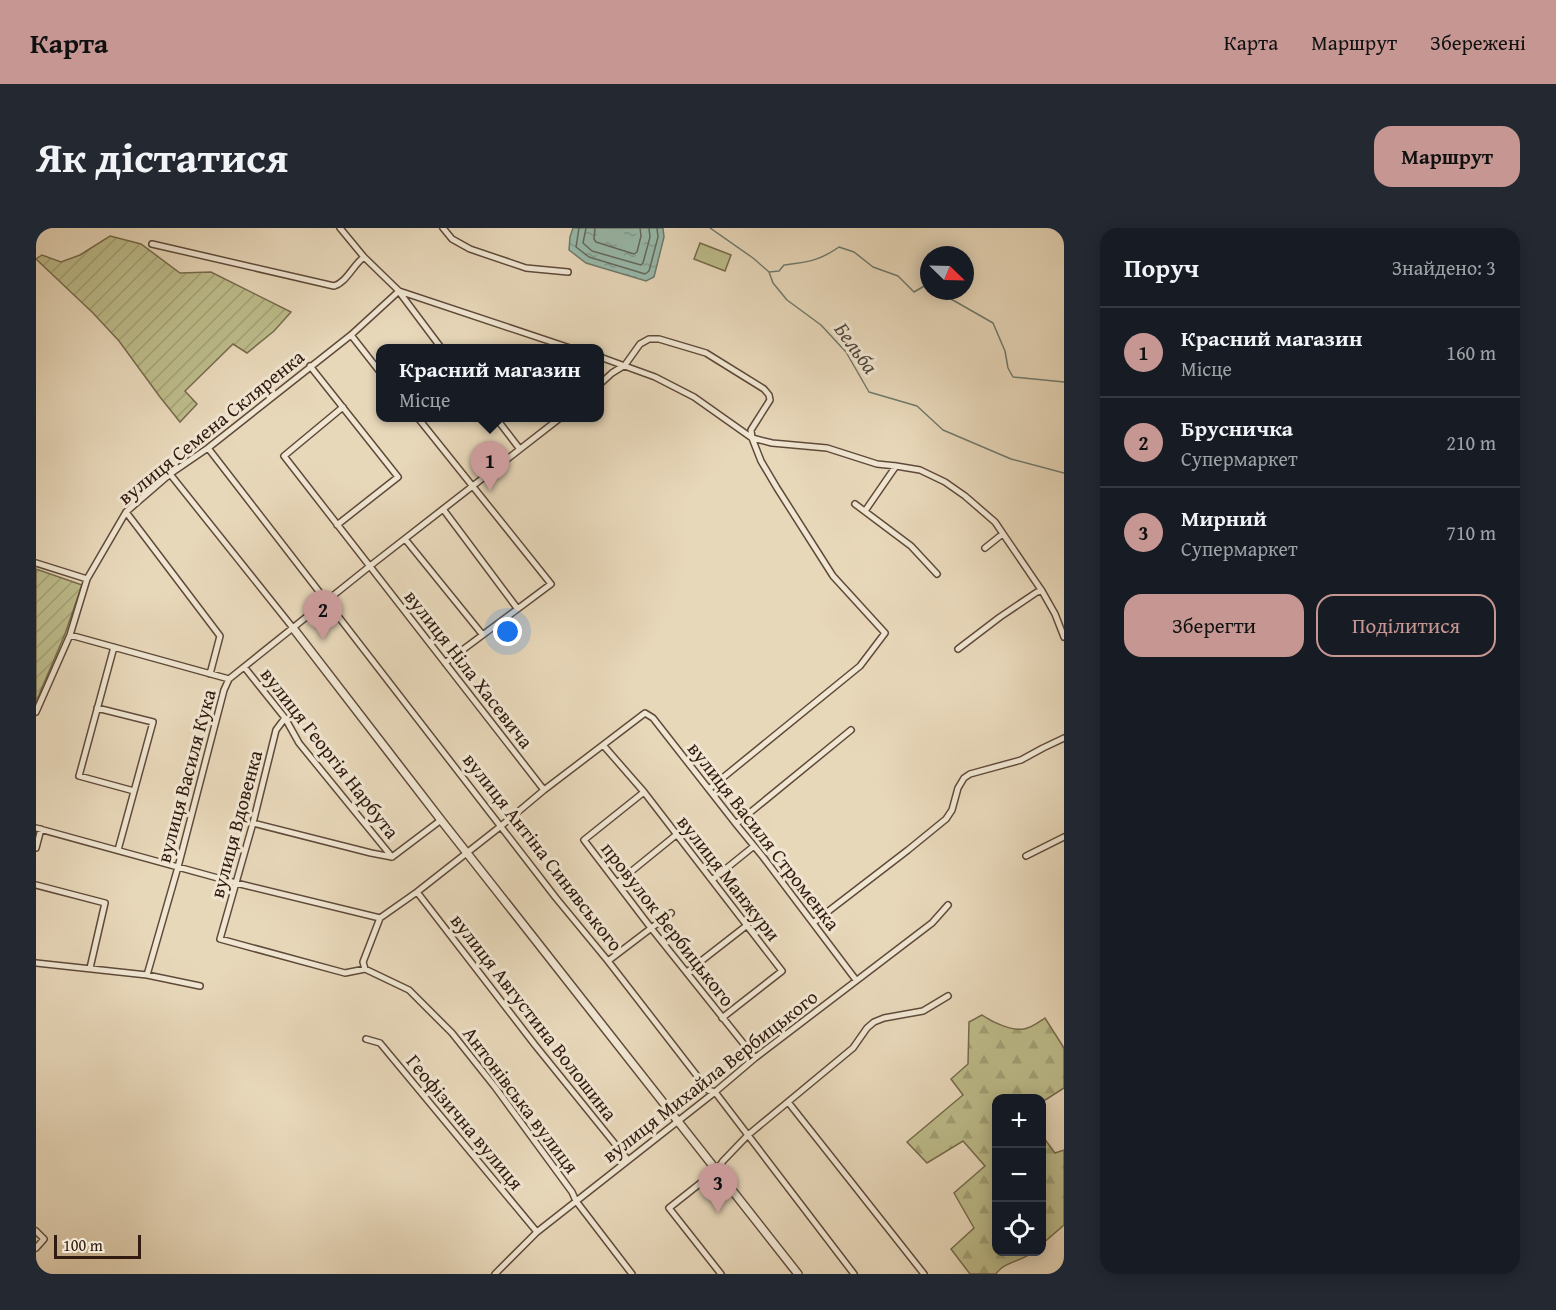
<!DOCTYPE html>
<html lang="uk">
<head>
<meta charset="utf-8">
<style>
  body { margin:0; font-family:"Gentium Book Plus",serif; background:#242831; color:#f1f3f6 }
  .controls { position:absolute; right:18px; bottom:18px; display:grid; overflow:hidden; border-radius:12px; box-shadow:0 3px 15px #0003 }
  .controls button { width:54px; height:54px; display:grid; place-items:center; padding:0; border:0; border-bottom:2px solid #363941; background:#171b24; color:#f1f3f6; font:30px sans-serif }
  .compass { position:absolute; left:884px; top:18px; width:54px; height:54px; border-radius:50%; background:#171b24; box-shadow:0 3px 15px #0003; rotate:113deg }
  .scale { position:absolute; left:18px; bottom:15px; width:87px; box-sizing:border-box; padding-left:6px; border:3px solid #311a0f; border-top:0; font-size:16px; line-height:21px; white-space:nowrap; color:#311a0f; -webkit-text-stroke:4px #f0e6d2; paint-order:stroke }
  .you { position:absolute; left:472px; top:404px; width:21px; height:21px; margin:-15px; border:4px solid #fff; border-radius:50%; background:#1a73e8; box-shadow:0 0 0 9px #1a73e833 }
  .badge { display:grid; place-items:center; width:39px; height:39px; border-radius:50%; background:#c59692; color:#111; font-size:20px; font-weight:700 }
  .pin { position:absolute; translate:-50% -50px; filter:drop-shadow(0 2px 3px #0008) }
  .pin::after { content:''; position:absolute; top:32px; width:21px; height:18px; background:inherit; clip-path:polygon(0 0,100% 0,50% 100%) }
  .popup { position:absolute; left:340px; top:116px; width:228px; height:78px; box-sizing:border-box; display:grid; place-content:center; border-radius:12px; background:#171b24; filter:drop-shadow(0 2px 4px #0005); font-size:20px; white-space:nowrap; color:#9ea1a6 }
  .popup b { font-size:22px; color:#f1f3f6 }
  .popup::after { content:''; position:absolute; left:50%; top:100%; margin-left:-12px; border:12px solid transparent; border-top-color:#171b24 }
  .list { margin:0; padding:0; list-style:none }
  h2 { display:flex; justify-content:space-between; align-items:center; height:78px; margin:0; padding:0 24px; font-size:26px }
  h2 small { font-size:20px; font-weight:400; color:#9ea1a6 }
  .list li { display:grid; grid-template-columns:39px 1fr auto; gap:18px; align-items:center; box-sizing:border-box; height:90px; padding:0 24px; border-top:2px solid #363941 }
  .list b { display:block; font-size:22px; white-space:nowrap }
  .list p { margin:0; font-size:20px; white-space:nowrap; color:#9ea1a6 }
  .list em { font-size:20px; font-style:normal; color:#9ea1a6 }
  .actions { display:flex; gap:12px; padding:18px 24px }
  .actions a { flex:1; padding:14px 0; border:2px solid #c59692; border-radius:18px; text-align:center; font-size:21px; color:#c59692 }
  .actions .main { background:#c59692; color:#111 }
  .icon { flex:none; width:33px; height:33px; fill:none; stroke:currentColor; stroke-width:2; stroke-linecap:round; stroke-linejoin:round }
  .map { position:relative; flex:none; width:1028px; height:1046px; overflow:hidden; border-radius:18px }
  header { display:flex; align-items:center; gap:36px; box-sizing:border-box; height:84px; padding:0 30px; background:#c59692; color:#111 }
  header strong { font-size:28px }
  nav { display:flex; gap:33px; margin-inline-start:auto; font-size:21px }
  .intro { display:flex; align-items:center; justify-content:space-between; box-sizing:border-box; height:144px; padding:0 36px }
  h1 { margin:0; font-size:42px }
  .button { padding:15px 27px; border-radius:18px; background:#c59692; color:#111; font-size:21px; font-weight:700 }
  main { display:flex; gap:36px; padding:0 36px }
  aside { flex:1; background:#171b24; border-radius:18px; box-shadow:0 3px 15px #0003 }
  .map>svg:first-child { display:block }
</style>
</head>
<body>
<header>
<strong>Карта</strong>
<nav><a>Карта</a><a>Маршрут</a><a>Збережені</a></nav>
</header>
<div class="intro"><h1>Як дістатися</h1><a class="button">Маршрут</a></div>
<main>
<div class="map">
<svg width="1028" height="1046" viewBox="0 0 1028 1046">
  <defs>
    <pattern id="forest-firs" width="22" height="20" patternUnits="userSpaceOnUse" patternTransform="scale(1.5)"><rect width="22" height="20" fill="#bdbc8b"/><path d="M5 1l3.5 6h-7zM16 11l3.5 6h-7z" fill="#a3a177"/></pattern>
    <pattern id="garden-furrows" width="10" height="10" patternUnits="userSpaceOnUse" patternTransform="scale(1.5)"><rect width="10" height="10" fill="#bdbc8b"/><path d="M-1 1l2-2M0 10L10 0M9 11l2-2" fill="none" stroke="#a3a177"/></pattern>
    <pattern id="water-ripples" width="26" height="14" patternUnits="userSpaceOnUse" patternTransform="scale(1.5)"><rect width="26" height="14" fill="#98baac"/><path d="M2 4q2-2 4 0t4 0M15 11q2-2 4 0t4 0" fill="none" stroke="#839f93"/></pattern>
  </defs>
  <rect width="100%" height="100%" fill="#e8d8ba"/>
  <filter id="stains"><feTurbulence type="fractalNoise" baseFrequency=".00333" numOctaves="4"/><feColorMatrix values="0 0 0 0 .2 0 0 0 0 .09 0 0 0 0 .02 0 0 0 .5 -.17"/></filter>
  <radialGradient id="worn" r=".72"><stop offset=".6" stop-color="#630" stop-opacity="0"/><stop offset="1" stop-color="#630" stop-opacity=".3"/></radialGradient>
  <path fill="url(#forest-firs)" stroke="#776b4d" stroke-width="1.5" d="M946 787C956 794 975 803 988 801 995 800 1003 794 1009 790L1028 820V860L1006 874 1005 870H960V1024H997C987 1033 967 1034 960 1046H934L915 1021 938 1000 918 965 949 938 927 913 891 935 871 914 927 867 915 851 932 836 933 794Z
    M1005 906 1019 925 1028 922V997L1006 1016Z"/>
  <path fill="#bdbc8b" stroke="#776b4d" stroke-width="1.5" d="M664 15 695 27 689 43 658 31Z"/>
  <path fill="url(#garden-furrows)" stroke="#776b4d" stroke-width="1.5" d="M74 8 105 16 144 45 175 44 255 84 238 103 211 125 197 116 149 163 161 176 144 194 124 169 83 113 57 85 0 31 6 27 25 34 44 27Z
    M0 341 46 357 29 406 0 474Z"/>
  <path fill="url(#water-ripples)" stroke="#6f7a6d" stroke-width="1.5" d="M537 0H627L628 9 618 49 610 53 550 35 533 22 534 9Z"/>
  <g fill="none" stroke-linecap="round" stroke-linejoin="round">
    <path stroke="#646a5e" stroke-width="1.5" d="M543 0 540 19 553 29 609 46 613 43 622 9 621 0
      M550 0 547 15 556 23 605 37 607 35 614 9 613 0
      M559 0 558 11 560 14 598 26 601 24 605 8 604 0"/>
    <path stroke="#6f7a6d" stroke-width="1.5" d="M674 0 717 30 733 44 743 43 748 37C772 34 783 33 803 19L818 24 837 39 862 48 878 64 890 57 893 59
      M733 44 737 55 751 72 785 97 810 124 833 164 881 178 907 202 975 231 1028 245
      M901 63 957 95 969 123 972 140 977 149 1028 154"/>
    <g stroke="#5f4a3a" stroke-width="8">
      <path id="minor" d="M304 0 328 29 363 63 537 121
        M407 0 416 11 434 21 490 40 532 44
        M116 16 298 58C311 54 317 37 328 29
        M364 65 406 121
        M315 107 344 144
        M564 129 619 149 658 169 716 210 725 233 741 260 797 348 849 405 824 438 673 561
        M274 138 362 249 301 297
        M564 156 576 145 589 137 604 116 613 111H623L670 125 728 161 733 167 734 172 715 202 716 210 736 215 791 220 841 236 860 238 884 242 909 254 929 268 959 294 1006 363 1019 386 1028 409
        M307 179 248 228 508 562
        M382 190 515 356 409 435
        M460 190 483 220
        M172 220 520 670 572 733 672 862 679 864 818 1046
        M134 246 257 400
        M819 276 875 318 901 346
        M407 281 481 380
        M829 283 860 238
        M90 284 184 408 174 446
        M369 311 446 406
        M949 320 964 308 967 307
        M0 335 51 351
        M34 407 193 451
        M78 419 43 548 98 563
        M922 421 964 389 1001 364 1006 363
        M209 440 249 490 263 515 356 629
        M61 480 117 494 82 622
        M0 484 34 407 51 351 90 284 134 246 172 220 315 107 363 63
        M249 490 240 502 217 595 184 711 309 745 329 741
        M567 517 608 564 746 743 686 790
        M608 564 548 612 615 700 719 830
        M217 595 335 625 356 629 405 592
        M700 596 815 502
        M0 600 200 655 344 690
        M0 620 5 601
        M990 628 1028 609
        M676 652 718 618
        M581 655 640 607
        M0 657 69 675 54 740
        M381 664 499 817 592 932
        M777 695 872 622 910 591 916 582 922 560 928 550 934 546 985 532 1007 520 1028 510
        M572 733 635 685
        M0 735 111 747 164 758
        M329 741 327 734 344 690 381 664 465 598 508 562 609 485 617 490 700 596 727 629 820 752
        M329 741 373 762 416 805 459 859 536 964 540 973 596 1046
        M651 744 710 698
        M111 747 142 639 188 462 193 451 334 338 524 190
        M330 811 344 815 501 1004
        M752 874 888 1046
        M0 1003 8 1011 0 1020
        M459 1046 501 1004 679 864 719 830 896 695 912 677
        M685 1046 633 980 681 942 687 933 712 907 817 820 831 800 838 794 848 790 887 783 912 768"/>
    </g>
    <g stroke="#5f4a3a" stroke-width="10">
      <path id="tertiary" d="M257 400 405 592 762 1046"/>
    </g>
    <use href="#minor" stroke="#f0e6d2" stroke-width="5"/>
    <use href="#tertiary" stroke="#f0e6d2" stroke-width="7"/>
  </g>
  <g text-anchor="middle" stroke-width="6" stroke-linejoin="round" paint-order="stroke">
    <g font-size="20" fill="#311a0f" stroke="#f0e6d2">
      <text transform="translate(175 199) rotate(-39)" y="7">вулиця Семена Скляренка</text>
      <text transform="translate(433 441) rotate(52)" y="7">вулиця Ніла Хасевича</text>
      <text transform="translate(294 525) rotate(52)" y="7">вулиця Георгія Нарбута</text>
      <text transform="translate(150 548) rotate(-75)" y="7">вулиця Василя Кука</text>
      <text transform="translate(200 596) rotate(-75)" y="7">вулиця Вдовенка</text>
      <text transform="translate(728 608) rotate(52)" y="7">вулиця Василя Строменка</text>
      <text transform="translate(507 624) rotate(52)" y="7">вулиця Антіна Синявського</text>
      <text transform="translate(693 650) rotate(52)" y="7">вулиця Манжури</text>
      <text transform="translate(632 696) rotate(52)" y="7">провулок Вербицького</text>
      <text transform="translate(498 789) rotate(52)" y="7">вулиця Августина Волошина</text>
      <text transform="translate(674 848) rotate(-38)" y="7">вулиця Михайла Вербицького</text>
      <text transform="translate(485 872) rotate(53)" y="7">Антонівська вулиця</text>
      <text transform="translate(429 894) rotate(50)" y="7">Геофізична вулиця</text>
    </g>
    <g font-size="21" font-style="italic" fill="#504a3e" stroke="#f0e6d2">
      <text transform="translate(820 120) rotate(54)" y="7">Бельба</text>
    </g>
  </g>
  <rect width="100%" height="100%" filter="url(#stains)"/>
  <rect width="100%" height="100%" fill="url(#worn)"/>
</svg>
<div class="controls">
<button>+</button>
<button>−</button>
<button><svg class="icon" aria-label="locate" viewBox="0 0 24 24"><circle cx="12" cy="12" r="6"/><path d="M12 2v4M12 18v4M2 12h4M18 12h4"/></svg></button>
</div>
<svg class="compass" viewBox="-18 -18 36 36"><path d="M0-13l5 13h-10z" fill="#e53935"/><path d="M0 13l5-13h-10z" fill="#9ea1a6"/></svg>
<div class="scale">100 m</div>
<div class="you"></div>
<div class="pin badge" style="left:454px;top:263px">1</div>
<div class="popup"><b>Красний магазин</b>Місце</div>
<div class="pin badge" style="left:287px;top:412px">2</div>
<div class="pin badge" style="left:682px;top:985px">3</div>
</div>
<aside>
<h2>Поруч<small>Знайдено: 3</small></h2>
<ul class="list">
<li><span class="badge">1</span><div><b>Красний магазин</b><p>Місце</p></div><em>160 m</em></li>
<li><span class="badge">2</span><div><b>Брусничка</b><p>Супермаркет</p></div><em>210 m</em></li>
<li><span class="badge">3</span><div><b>Мирний</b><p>Супермаркет</p></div><em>710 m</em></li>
</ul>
<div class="actions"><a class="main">Зберегти</a><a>Поділитися</a></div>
</aside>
</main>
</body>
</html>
